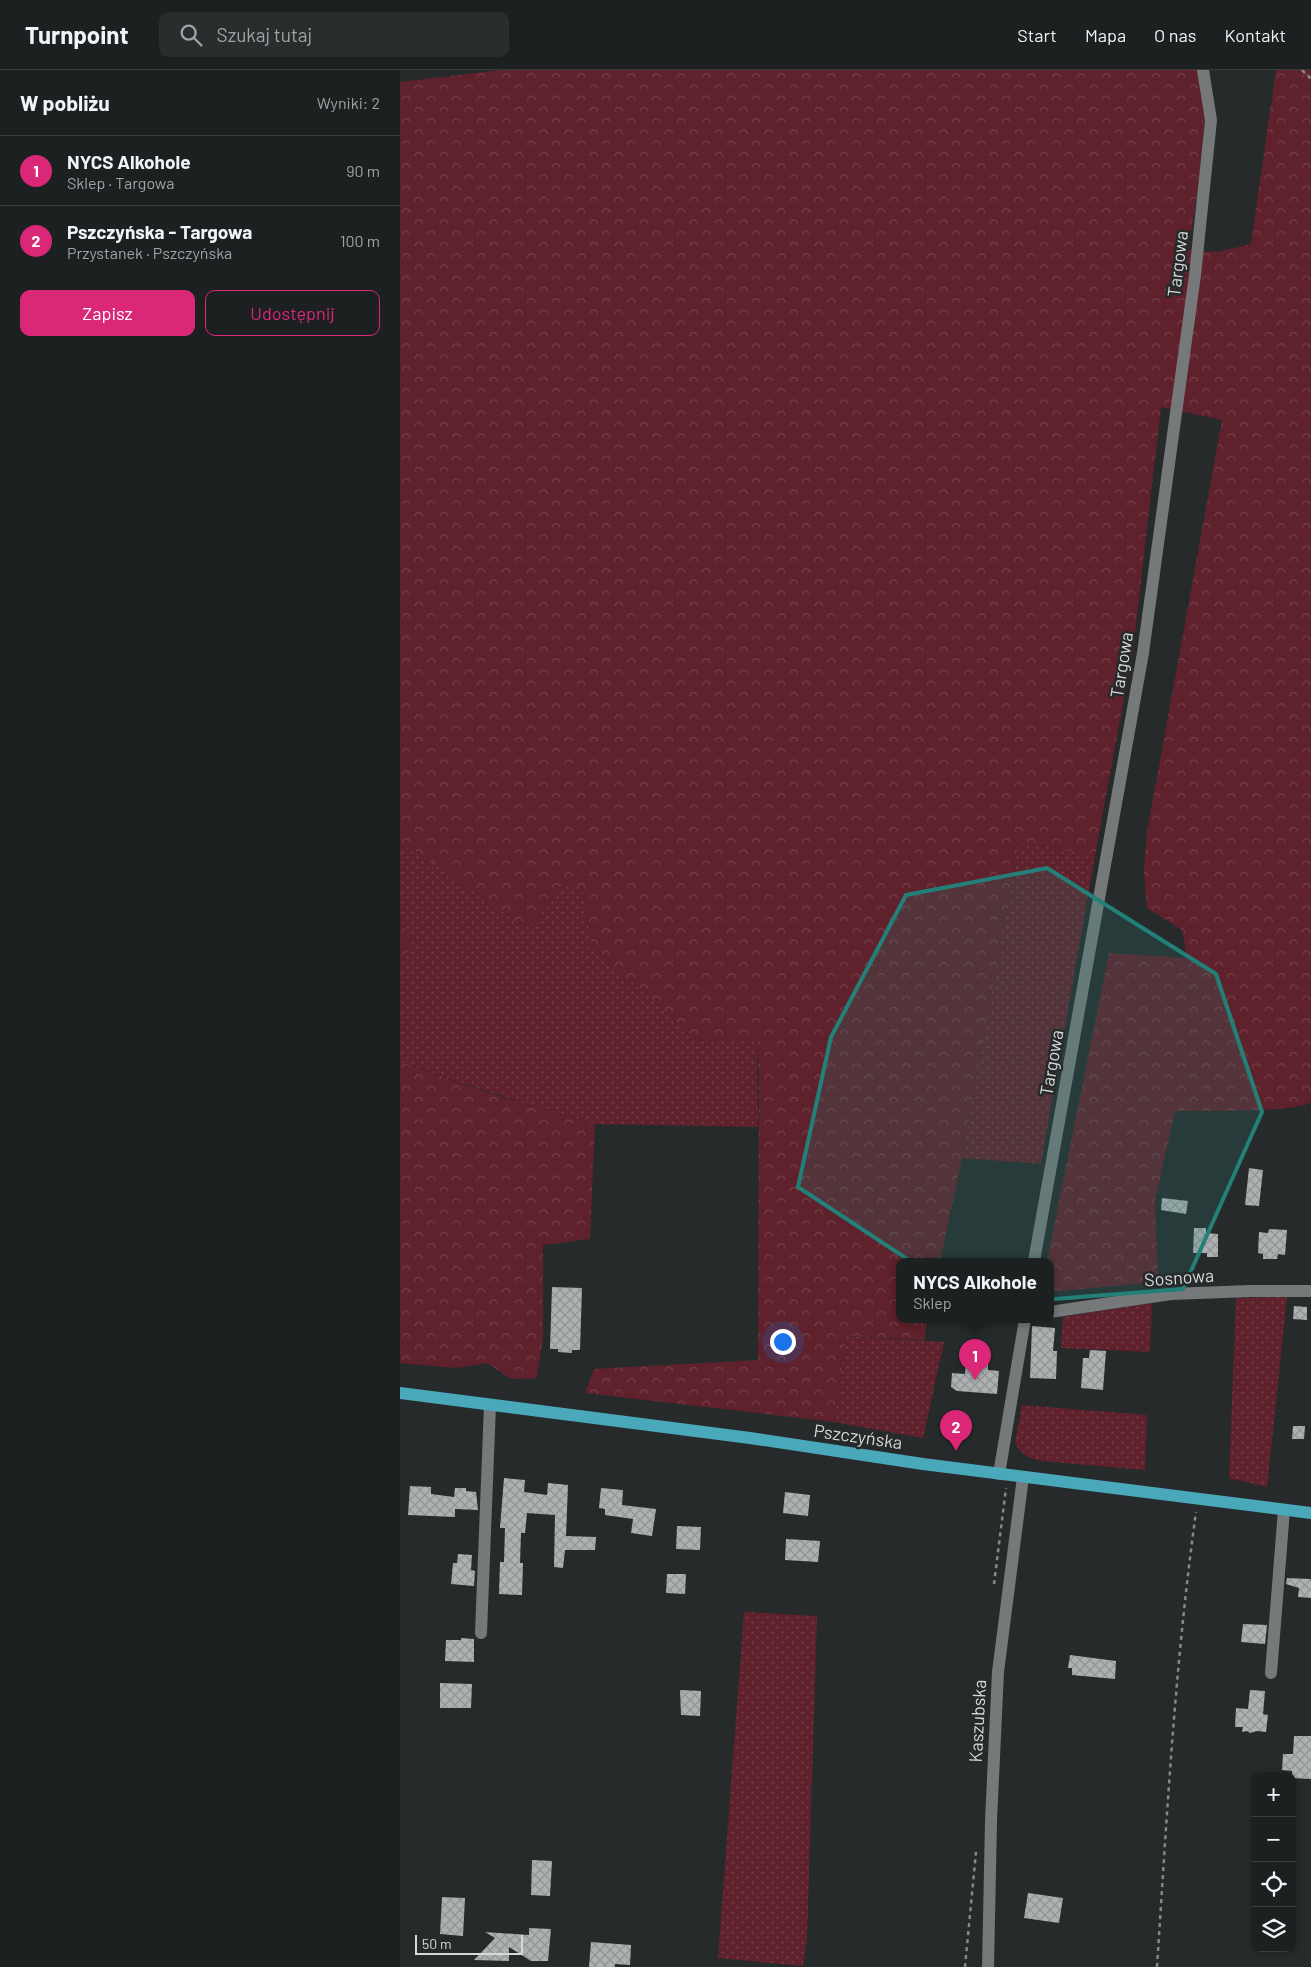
<!DOCTYPE html>
<html lang="pl">
<head>
<meta charset="utf-8">
<style>
  body { margin:0; font-family:Barlow,sans-serif; background:#2a2d2d; color:#f1f3f6 }
  .controls { position:absolute; right:15px; bottom:15px; display:grid; overflow:hidden; border-radius:10px; box-shadow:0 1px 4px #0004 }
  .controls button { width:45px; height:45px; display:grid; place-items:center; padding:0; border:0; border-bottom:1px solid #3b3e3e; background:#1d2020; color:#f1f3f6; font:25px sans-serif }
  .scale { position:absolute; left:15px; bottom:12px; width:108px; box-sizing:border-box; padding-left:5px; border:2px solid #d6d8d9; border-top:0; font-size:14px; line-height:18px; white-space:nowrap; color:#d6d8d9; -webkit-text-stroke:4px #272a2b; paint-order:stroke }
  .you { position:absolute; left:382px; top:1271px; width:18px; height:18px; margin:-12px; border:4px solid #fff; border-radius:50%; background:#1a73e8; box-shadow:0 0 0 8px #1a73e833 }
  .badge { display:grid; place-items:center; width:32px; height:32px; border-radius:50%; background:#db2777; color:#fff; font-size:16px; font-weight:700 }
  .pin { position:absolute; translate:-50% -41px; filter:drop-shadow(0 1px 2px #0008) }
  .pin::after { content:''; position:absolute; top:26px; width:18px; height:15px; background:inherit; clip-path:polygon(0 0,100% 0,50% 100%) }
  .popup { position:absolute; left:496px; top:1188px; width:158px; height:65px; box-sizing:border-box; display:grid; place-content:center; border-radius:10px; background:#1d2020; filter:drop-shadow(0 1px 4px #0005); font-size:16px; white-space:nowrap; color:#a0a3a5 }
  .popup b { font-size:19px; color:#f1f3f6 }
  .popup::after { content:''; position:absolute; left:50%; top:100%; margin-left:-10px; border:10px solid transparent; border-top-color:#1d2020 }
  .list { margin:0; padding:0; list-style:none }
  h2 { display:flex; justify-content:space-between; align-items:center; height:65px; margin:0; padding:0 20px; font-size:21px }
  h2 small { font-size:16px; font-weight:400; color:#a0a3a5 }
  .list li { display:grid; grid-template-columns:32px 1fr auto; gap:15px; align-items:center; box-sizing:border-box; height:70px; padding:0 20px; border-top:1px solid #3b3e3e }
  .list b { display:block; font-size:19px; white-space:nowrap }
  .list p { margin:0; font-size:16px; white-space:nowrap; color:#a0a3a5 }
  .list em { font-size:16px; font-style:normal; color:#a0a3a5 }
  .actions { display:flex; gap:10px; padding:15px 20px }
  .actions a { flex:1; padding:11px 0; border:1px solid #db2777; border-radius:10px; text-align:center; font-size:18px; color:#db2777 }
  .actions .main { background:#db2777; color:#fff }
  .icon { flex:none; width:28px; height:28px; fill:none; stroke:currentColor; stroke-width:2; stroke-linecap:round; stroke-linejoin:round }
  .map { position:relative; flex:none; width:911px; height:1897px; overflow:hidden }
  header { display:flex; align-items:center; gap:30px; box-sizing:border-box; height:70px; padding:0 25px; background:#1d2020; border-bottom:1px solid #3b3e3e }
  header strong { font-size:24px }
  nav { display:flex; gap:28px; margin-inline-start:auto; font-size:18px }
  .search { width:350px; height:45px; background:#2a2d2d; display:flex; align-items:center; gap:12px; box-sizing:border-box; padding:0 18px; border-radius:10px; color:#a0a3a5; font-size:19px }
  main { display:flex }
  aside { flex:1; background:#1d2020 }
  .map>svg:first-child { display:block }
</style>
</head>
<body>
<header>
<strong>Turnpoint</strong>
<div class="search"><svg class="icon" aria-label="search" viewBox="0 0 24 24"><circle cx="10" cy="10" r="6"/><path d="M15 15l6 6"/></svg>Szukaj tutaj</div>
<nav><a>Start</a><a>Mapa</a><a>O nas</a><a>Kontakt</a></nav>
</header>
<main>
<aside>
<h2>W pobliżu<small>Wyniki: 2</small></h2>
<ul class="list">
<li><span class="badge">1</span><div><b>NYCS Alkohole</b><p>Sklep · Targowa</p></div><em>90 m</em></li>
<li><span class="badge">2</span><div><b>Pszczyńska - Targowa</b><p>Przystanek · Pszczyńska</p></div><em>100 m</em></li>
</ul>
<div class="actions"><a class="main">Zapisz</a><a>Udostępnij</a></div>
</aside>
<div class="map">
<svg width="911" height="1897" viewBox="0 0 911 1897">
  <defs>
    <pattern id="grass-dots" width="8" height="8" patternUnits="userSpaceOnUse" patternTransform="scale(1.25)"><rect width="8" height="8" fill="#5f212b"/><path d="M2 2h.1M6 6h.1" fill="none" stroke="#754049" stroke-width="1.8" stroke-linecap="round"/></pattern>
    <pattern id="forest-crowns" width="20" height="18" patternUnits="userSpaceOnUse" patternTransform="scale(1.25)"><rect width="20" height="18" fill="#5f212b"/><path d="M2 6a3 3 0 1 1 6 0M12 15a3 3 0 1 1 6 0" fill="none" stroke="#754049"/></pattern>
    <pattern id="building-cross-hatch" width="8" height="8" patternUnits="userSpaceOnUse" patternTransform="scale(1.25)"><rect width="8" height="8" fill="#aeb1b2"/><path d="M0 0l8 8M0 8l8-8" fill="none" stroke="#929596"/></pattern>
  </defs>
  <rect width="100%" height="100%" fill="#272a2b"/>
  <path fill="url(#grass-dots)" d="M619 772 695 785 641 1094 562 1088Z
    M0 775 14 780 135 853 159 817 182 816 192 875 297 971 357 968 358 1057 195 1054 123 1033 0 992V897L11 874 0 846Z
    M887 1227 867 1417 829 1408 836 1228Z
    M752 1233 750 1282 661 1278 663 1247Z
    M446 1266 544 1272 523 1368 434 1352Z
    M622 1335 747 1345 745 1400 641 1391C628 1388 622 1385 615 1373Z
    M344 1542 417 1546 407 1868 403 1896 318 1888Z"/>
  <path fill="url(#forest-crowns)" d="M102 0H798L805 43 798 119 788 180 817 182 851 174 876 0H911V1032C896 1043 800 1040 775 1041L755 1131 758 1212 650 1222V1191H647L709 883 787 888 782 860 747 838 744 799 747 762 822 350 761 337 733 580 695 785 619 772 562 1088 540 1191H500V1249H528L524 1270 446 1266 434 1352 185 1323 194 1299 358 1290 359 1004 357 968 297 971 192 875 182 816 159 817 135 853 120 854 14 780 0 775V12Z
    M0 846 11 874 0 897Z
    M0 992 102 1027 195 1054 190 1169 143 1175V1268L137 1308 111 1309 87 1293 56 1298 0 1293Z"/>
  <path fill="url(#building-cross-hatch)" d="M849 1098 863 1100 859 1136 845 1135Z
    M762 1128 788 1131 786 1144 761 1140Z
    M794 1158H806V1163L818 1164V1187H807V1183H793Z
    M869 1159 887 1160 885 1185 878 1184 877 1189H863V1184L858 1183 859 1162 868 1163Z
    M152 1217 182 1218 180 1280H172V1283L158 1282V1279H150Z
    M894 1236 907 1237V1250L893 1249Z
    M632 1256 655 1258 653 1281H657L656 1309 630 1308Z
    M690 1280 706 1281 703 1320 681 1318 683 1288H689Z
    M566 1291 588 1293V1300L599 1301 597 1324 557 1321 551 1317 552 1303 565 1304Z
    M893 1356H905L904 1369H892Z
    M104 1408 125 1410 124 1422 147 1425 148 1413 168 1415 166 1466 196 1467 195 1480H165L163 1498 154 1497 155 1445 127 1443 125 1463H121L120 1493H123L122 1525 99 1524 100 1492H104L105 1458H100Z
    M10 1416 31 1417V1424L54 1427 55 1418H66V1421L76 1422 78 1440 55 1439V1447L8 1445Z
    M201 1418 223 1420 222 1435 256 1439 252 1466 231 1463 233 1449 205 1445V1439L199 1438Z
    M385 1422 410 1425 408 1446 383 1443Z
    M277 1456 301 1457 300 1480 276 1479Z
    M386 1469 420 1471 418 1492 385 1490Z
    M58 1484 72 1485 71 1500 75 1501 74 1516 51 1514 53 1493H57Z
    M267 1504H286L285 1524 266 1523Z
    M887 1508 911 1509V1528L898 1527 899 1518 886 1514Z
    M843 1554 867 1555 865 1574 841 1572Z
    M61 1568 74 1569V1592L45 1591 46 1570H61Z
    M670 1585 716 1591 715 1609 672 1605V1598H668Z
    M40 1613 72 1614 71 1638H40Z
    M280 1620 301 1621 300 1646 281 1645Z
    M850 1620 865 1621 863 1644 868 1645 866 1662 857 1661 850 1663 847 1661 842 1662 843 1657H835L836 1638 848 1639Z
    M894 1666H911V1709L892 1708V1701L882 1700 883 1684H893Z
    M132 1790 152 1791 150 1826 131 1825Z
    M628 1823 663 1828 659 1853 624 1848Z
    M42 1827 65 1828 63 1866 40 1864Z
    M129 1858 151 1859 148 1891H131L109 1877V1891L74 1890 95 1868 85 1862 129 1865Z
    M191 1872 231 1875 230 1895 215 1894V1897H189Z"/>
  <g fill="none" stroke-linecap="round" stroke-linejoin="round">
    <path stroke="#86898a" stroke-width="2.5" stroke-dasharray="4 4" stroke-linecap="butt" d="M902 0 911 9
      M594 1514 606 1418
      M565 1897 576 1782
      M757 1897C767 1745 775 1593 796 1442"/>
    <path stroke="#76797a" stroke-width="12" d="M634 1191 743 583 795 205 811 50 803 0
      M650 1242 771 1224 850 1221H911
      M599 1404 625 1249
      M81 1563 90 1335
      M871 1603 884 1440
      M588 1897 591 1751 598 1602 623 1407"/>
    <path stroke="#49a8ba" stroke-width="12" d="M0 1323 350 1368 523 1394 911 1443"/>
  </g>
  <path fill="#238079" fill-opacity="0.2" stroke="#238079" stroke-width="4" stroke-linejoin="round" d="M647 798 816 904 862 1042 783 1219 577 1235 398 1117 431 967 506 825Z"/>
  <g text-anchor="middle" stroke-width="5" stroke-linejoin="round" paint-order="stroke">
    <g font-size="18" fill="#d6d8d9" stroke="#272a2b">
      <text transform="translate(778 194) rotate(-83)" y="6">Targowa</text>
      <text transform="translate(722 595) rotate(-81)" y="6">Targowa</text>
      <text transform="translate(652 993) rotate(-80)" y="6">Targowa</text>
      <text transform="translate(779 1208) rotate(-4)" y="6">Sosnowa</text>
      <text transform="translate(458 1367) rotate(8)" y="6">Pszczyńska</text>
      <text transform="translate(578 1651) rotate(-87)" y="6">Kaszubska</text>
    </g>
  </g>
</svg>
<div class="controls">
<button>+</button>
<button>−</button>
<button><svg class="icon" aria-label="locate" viewBox="0 0 24 24"><circle cx="12" cy="12" r="6"/><path d="M12 2v4M12 18v4M2 12h4M18 12h4"/></svg></button>
<button><svg class="icon" aria-label="layers" viewBox="0 0 24 24"><path d="M12 4l9 5-9 5-9-5zM3 14l9 5 9-5"/></svg></button>
</div>
<div class="scale">50 m</div>
<div class="you"></div>
<div class="pin badge" style="left:575px;top:1310px">1</div>
<div class="popup"><b>NYCS Alkohole</b>Sklep</div>
<div class="pin badge" style="left:556px;top:1381px">2</div>
</div>
</main>
</body>
</html>
